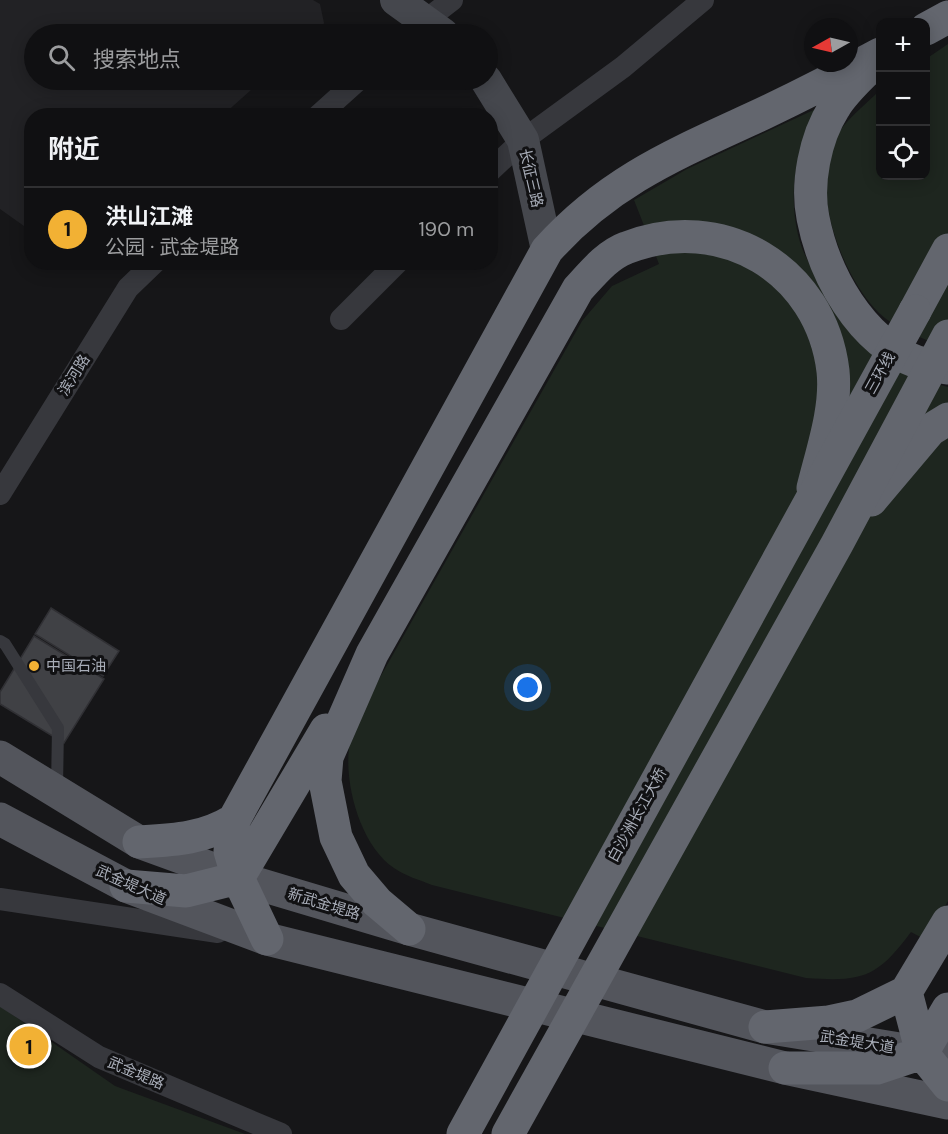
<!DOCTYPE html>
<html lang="zh">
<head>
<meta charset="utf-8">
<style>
  body { margin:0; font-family:"DM Sans","Noto Sans SC",sans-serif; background:#19191b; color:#f1f3f6 }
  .controls { position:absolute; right:18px; top:18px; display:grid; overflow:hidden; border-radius:12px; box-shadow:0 3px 15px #0003 }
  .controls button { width:54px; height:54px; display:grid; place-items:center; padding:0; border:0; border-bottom:2px solid #303032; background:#101012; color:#f1f3f6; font:30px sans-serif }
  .compass { position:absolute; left:804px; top:18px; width:54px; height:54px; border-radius:50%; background:#101012; box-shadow:0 3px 15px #0003; rotate:262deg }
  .you { position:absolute; left:528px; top:688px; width:21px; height:21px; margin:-15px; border:4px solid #fff; border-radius:50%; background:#1a73e8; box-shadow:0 0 0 9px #1a73e833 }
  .badge { display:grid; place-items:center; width:39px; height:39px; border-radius:50%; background:#f2b134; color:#111; font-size:20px; font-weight:700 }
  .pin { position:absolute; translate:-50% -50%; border:3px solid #fff; box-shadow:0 2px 6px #0006 }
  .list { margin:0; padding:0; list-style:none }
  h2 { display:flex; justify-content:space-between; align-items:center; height:78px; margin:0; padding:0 24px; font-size:26px }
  h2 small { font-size:20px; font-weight:400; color:#9c9d9f }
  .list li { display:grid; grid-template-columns:39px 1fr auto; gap:18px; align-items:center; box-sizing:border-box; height:84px; padding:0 24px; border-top:2px solid #303032 }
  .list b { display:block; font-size:22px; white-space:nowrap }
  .list p { margin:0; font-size:20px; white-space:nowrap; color:#9c9d9f }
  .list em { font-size:20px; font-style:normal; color:#9c9d9f }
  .icon { flex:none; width:33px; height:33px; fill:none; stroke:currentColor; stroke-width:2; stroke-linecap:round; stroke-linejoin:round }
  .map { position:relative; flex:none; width:948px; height:1134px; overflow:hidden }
  .search { position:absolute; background:#101012; box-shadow:0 3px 15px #0003; left:24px; top:24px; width:474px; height:66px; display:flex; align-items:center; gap:15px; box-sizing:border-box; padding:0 21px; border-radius:33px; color:#9c9d9f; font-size:22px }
  .panel { position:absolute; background:#101012; box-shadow:0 3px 15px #0003; left:24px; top:108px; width:474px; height:162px; border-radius:24px }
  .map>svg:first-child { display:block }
</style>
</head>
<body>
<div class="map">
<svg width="948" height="1134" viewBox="0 0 948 1134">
  <rect width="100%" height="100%" fill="#161618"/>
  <path fill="#222225" d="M0 0H313L320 4 324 23 318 34H34V80H262L223 115 32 116 31 231 0 209Z"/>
  <path fill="#1e261f" d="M948 44V349C926 339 897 330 879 313 843 278 809 189 834 140 844 121 865 105 880 90V176H926V59Z
    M820 107C794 147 786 202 802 248 807 261 815 273 820 285 831 306 842 326 859 342 884 364 916 379 948 387V901L926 940 911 932C877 978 862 982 806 978L432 885C420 880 405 876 394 868 359 845 341 776 351 737 355 723 364 708 370 695L582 321 612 286 659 264 634 200 687 169Z
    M0 1006 115 1086 245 1134H0Z"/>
  <path fill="#404145" stroke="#303034" stroke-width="1.5" d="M51 608 119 651 103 676 35 634Z
    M34 636 104 679 64 743 0 704V692Z"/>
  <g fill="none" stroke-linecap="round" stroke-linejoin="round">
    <path stroke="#37383d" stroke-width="12" d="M0 641 5 644 58 728 57 787"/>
    <path stroke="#37383d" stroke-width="22" d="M408 34 452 0
      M318 116 358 80
      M490 171 523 140 623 67 703 0
      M341 319 398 262
      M0 494 128 288 155 262
      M0 899 218 932
      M0 994 99 1057 281 1134"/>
    <path stroke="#45474d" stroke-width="32" d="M396 0 443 34
      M486 80 523 140 547 250"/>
    <path stroke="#53555c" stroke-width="33" d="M0 757 139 842 238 878 409 929 765 1027 948 1057
      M0 819 126 886 267 939 785 1068 948 1103"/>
    <path stroke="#63666e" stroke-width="33" d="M926 29 948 17
      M867 70C856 81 842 94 834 108 815 138 806 184 813 218 824 274 860 341 917 362 926 365 938 366 948 368
      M915 311 948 250
      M871 500 930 430 948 419
      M139 842C174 840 203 839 234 820
      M126 886 186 891 238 878 326 730
      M409 929 377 902 354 875 336 837 325 781 327 757 372 654 578 289C592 274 607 255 626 248 722 210 821 270 833 371 837 409 822 451 813 488
      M267 939 238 878 230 851 234 820 547 250C611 179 678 153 762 114 802 95 841 75 880 54
      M906 992 922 1053 948 1085
      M765 1027 829 1022 857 1016 906 992 948 922
      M785 1068H877L922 1053 948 1009"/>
    <path stroke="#63666e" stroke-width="33" d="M463 1134 915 311
      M508 1134 837 544 948 336"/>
  </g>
  <circle fill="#f2b134" stroke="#111113" stroke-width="2" cx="34" cy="666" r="6"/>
  <g text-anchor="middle" stroke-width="6" stroke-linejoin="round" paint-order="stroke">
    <g font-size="15" fill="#a8adb8" stroke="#111113">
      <text transform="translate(531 178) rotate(77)" y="5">长征三路</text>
      <text transform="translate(880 373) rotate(-61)" y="5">三环线</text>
      <text transform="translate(74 375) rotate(-58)" y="5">滨河路</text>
      <text transform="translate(637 815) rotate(-61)" y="5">白沙洲长江大桥</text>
      <text transform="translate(131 885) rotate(24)" y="5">武金堤大道</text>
      <text transform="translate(324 904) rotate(17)" y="5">新武金堤路</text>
      <text transform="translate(857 1042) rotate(9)" y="5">武金堤大道</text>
      <text transform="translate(136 1073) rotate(23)" y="5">武金堤路</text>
    </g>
    <g font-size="15" fill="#a8adb8" stroke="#111113" text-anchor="start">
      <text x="46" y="671">中国石油</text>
    </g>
  </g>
</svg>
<div class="controls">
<button>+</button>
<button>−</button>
<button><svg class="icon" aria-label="locate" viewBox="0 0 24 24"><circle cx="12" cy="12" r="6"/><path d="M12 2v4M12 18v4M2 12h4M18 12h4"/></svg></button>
</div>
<svg class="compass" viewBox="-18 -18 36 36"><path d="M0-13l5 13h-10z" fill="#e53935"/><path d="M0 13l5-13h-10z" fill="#9c9d9f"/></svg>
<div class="you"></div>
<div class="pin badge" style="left:29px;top:1046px">1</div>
<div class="search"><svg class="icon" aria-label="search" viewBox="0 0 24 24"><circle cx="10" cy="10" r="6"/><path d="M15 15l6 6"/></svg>搜索地点</div>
<section class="panel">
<h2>附近<small></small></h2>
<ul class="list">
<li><span class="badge">1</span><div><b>洪山江滩</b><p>公园 · 武金堤路</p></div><em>190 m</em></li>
</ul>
</section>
</div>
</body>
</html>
